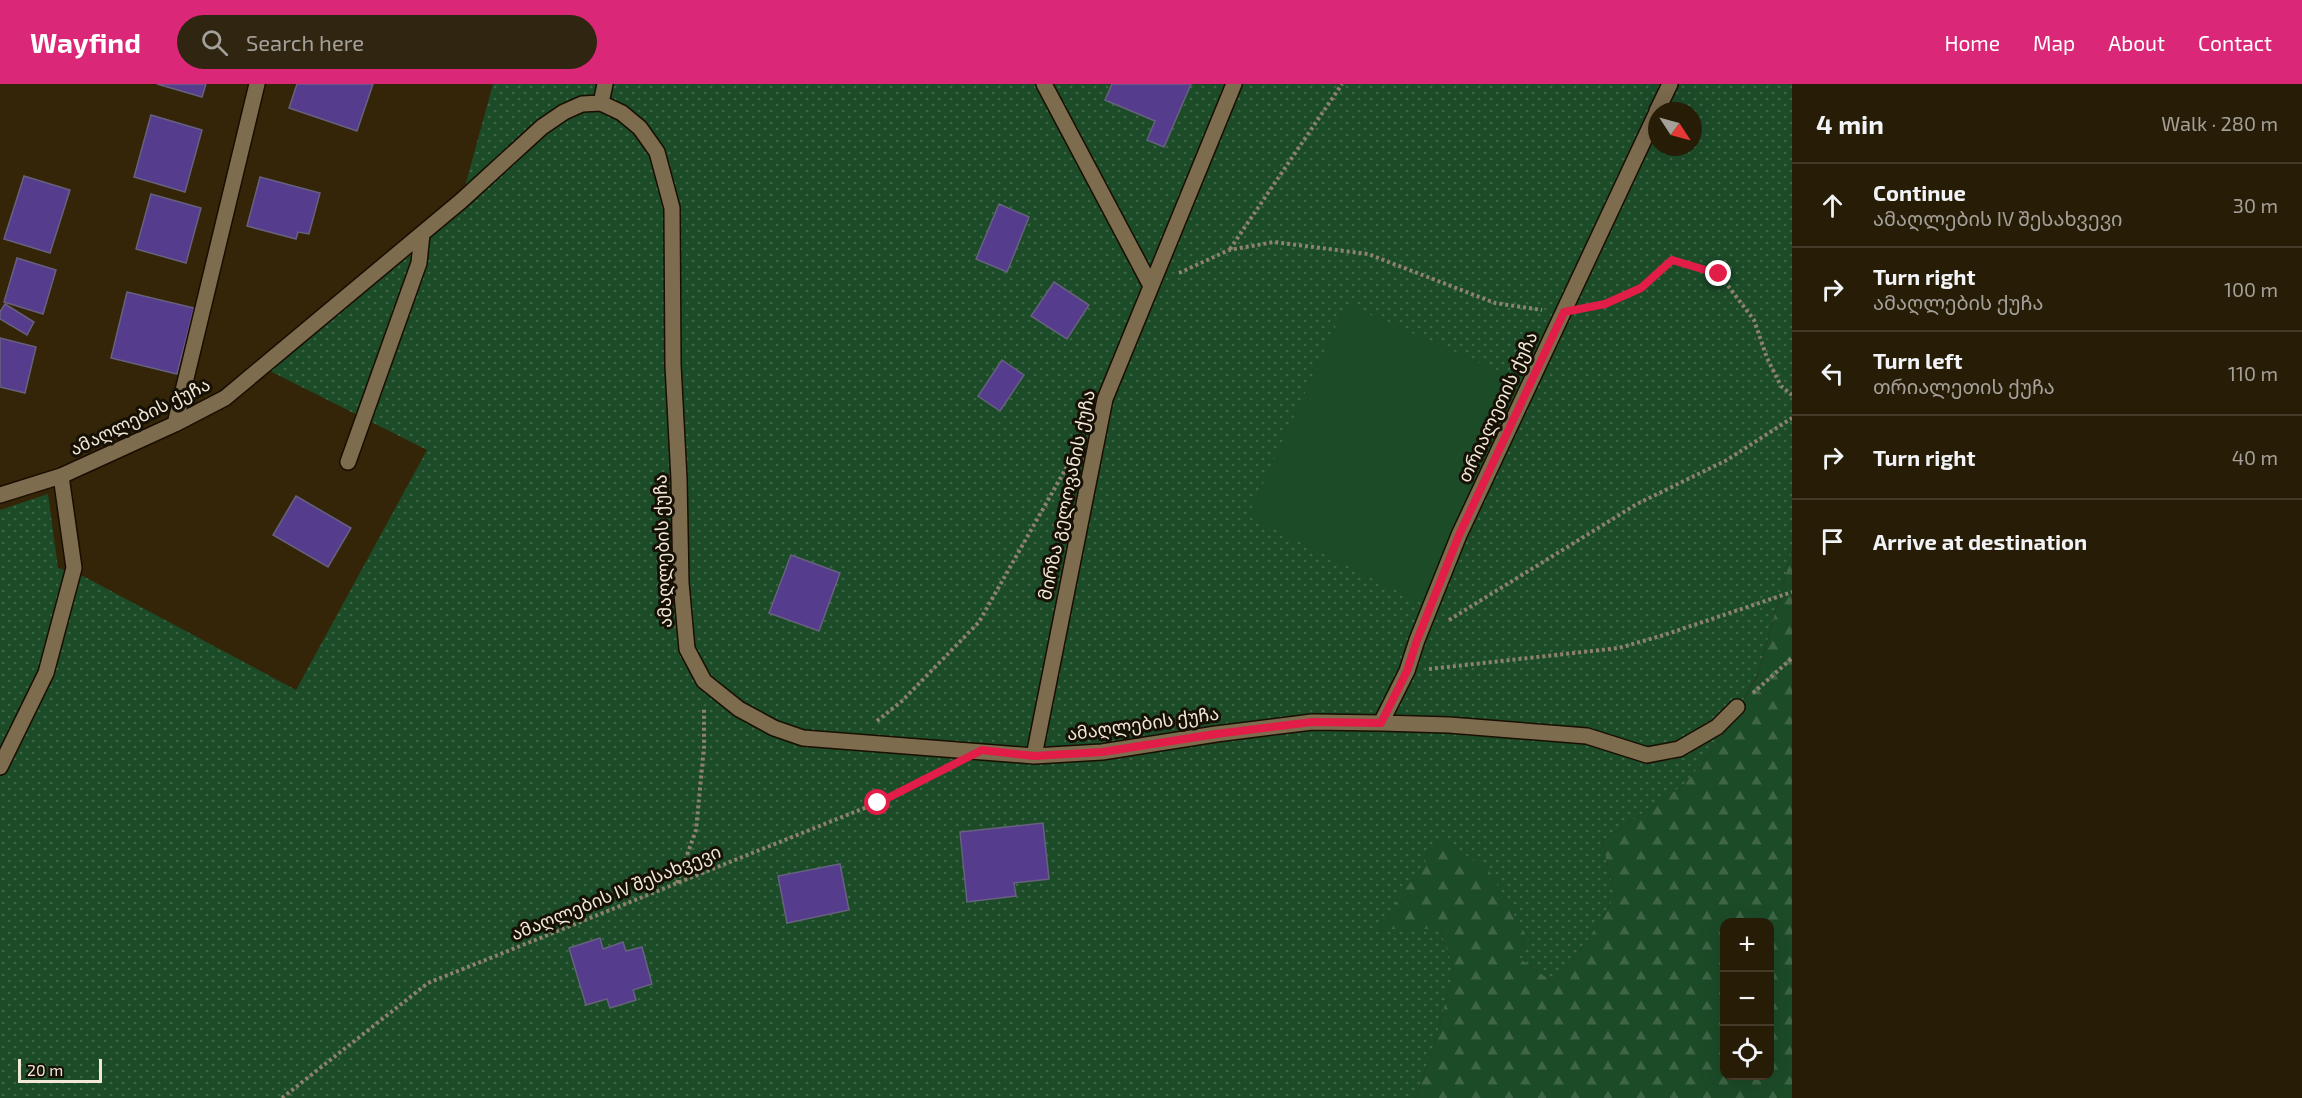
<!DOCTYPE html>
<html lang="en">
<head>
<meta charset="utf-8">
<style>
  body { margin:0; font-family:"Exo 2","Noto Sans Georgian",sans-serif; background:#2f2510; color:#f1f3f6 }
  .controls { position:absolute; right:18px; bottom:18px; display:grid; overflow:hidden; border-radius:12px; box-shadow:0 6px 24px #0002 }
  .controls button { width:54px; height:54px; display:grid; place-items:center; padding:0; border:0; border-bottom:2px solid #433a28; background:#271c06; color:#f1f3f6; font:30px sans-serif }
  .compass { position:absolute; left:1648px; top:18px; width:54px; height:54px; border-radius:50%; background:#271c06; box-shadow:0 6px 24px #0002; rotate:126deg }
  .scale { position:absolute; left:18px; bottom:15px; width:84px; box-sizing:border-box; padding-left:6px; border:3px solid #f1e8d8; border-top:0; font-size:16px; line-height:21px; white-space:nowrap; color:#f1e8d8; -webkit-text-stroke:4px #161005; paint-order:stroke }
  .stop { position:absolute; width:18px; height:18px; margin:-14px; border:4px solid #e11d48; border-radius:50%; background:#fff }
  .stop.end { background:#e11d48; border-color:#fff; box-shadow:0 2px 6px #0008 }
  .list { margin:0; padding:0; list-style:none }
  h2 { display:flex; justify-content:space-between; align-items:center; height:78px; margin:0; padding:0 24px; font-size:26px }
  h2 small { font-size:20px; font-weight:400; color:#a4a19b }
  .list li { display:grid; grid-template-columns:39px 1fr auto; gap:18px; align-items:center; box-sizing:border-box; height:84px; padding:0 24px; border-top:2px solid #433a28 }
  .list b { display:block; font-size:22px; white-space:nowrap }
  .list p { margin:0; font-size:20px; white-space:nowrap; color:#a4a19b }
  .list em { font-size:20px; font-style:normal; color:#a4a19b }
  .icon { flex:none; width:33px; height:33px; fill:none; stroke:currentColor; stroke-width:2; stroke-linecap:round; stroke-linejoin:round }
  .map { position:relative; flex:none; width:1792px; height:1014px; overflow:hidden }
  header { display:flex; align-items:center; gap:36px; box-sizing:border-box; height:84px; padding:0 30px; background:#db2777; color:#fff }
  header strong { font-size:28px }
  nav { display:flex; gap:33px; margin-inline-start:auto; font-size:21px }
  .search { width:420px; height:54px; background:#2f2510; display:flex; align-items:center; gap:15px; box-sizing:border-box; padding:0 21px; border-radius:33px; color:#a4a19b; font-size:22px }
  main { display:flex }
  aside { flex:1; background:#271c06 }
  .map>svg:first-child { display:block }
</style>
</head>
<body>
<header>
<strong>Wayfind</strong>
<div class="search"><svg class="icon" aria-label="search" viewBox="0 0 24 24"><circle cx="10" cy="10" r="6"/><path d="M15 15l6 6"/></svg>Search here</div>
<nav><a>Home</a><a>Map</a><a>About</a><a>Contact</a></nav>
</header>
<main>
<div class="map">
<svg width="1792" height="1014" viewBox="0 0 1792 1014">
  <defs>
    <pattern id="grass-dots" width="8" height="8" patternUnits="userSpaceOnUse" patternTransform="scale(1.5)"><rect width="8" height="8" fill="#1c4b28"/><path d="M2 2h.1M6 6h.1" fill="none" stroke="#3d6546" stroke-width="1.8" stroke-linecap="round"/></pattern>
    <pattern id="forest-firs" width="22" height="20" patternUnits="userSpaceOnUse" patternTransform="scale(1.5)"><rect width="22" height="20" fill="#1c4b28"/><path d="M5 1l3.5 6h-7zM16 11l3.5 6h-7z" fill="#3d6546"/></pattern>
  </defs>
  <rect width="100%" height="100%" fill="#342508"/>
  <path fill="url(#grass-dots)" fill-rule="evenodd" d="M493 0H1792V468L1758 590 1721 655 1685 700 1602 757 1615 813 1587 857 1554 899 1519 874 1490 788 1379 845H1440L1454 886 1431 972 1415 1014H0V426L48 410 58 484 83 492 296 606 427 366 262 283 461 117ZM1657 27H1693V63H1657Z"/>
  <path fill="url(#forest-firs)" fill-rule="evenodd" d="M1792 468V1014H1415L1431 972 1454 886 1440 845H1378L1441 754 1490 788 1528 855 1519 874 1554 899 1587 857 1615 813 1602 757 1685 700 1721 655 1758 591ZM1724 838H1770V992H1724Z"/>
  <path fill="#1c4b28" d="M1346 220 1528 300 1425 521 1248 432Z"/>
  <path fill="#553c8c" stroke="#67617f" stroke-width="1.5" d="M157 0H206L202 13Z
    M297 0H373L357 47 289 24Z
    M1112 0H1191L1164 63 1147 56 1155 37 1105 16Z
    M151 31 202 46 185 108 134 93Z
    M24 92 70 106 50 169 4 155Z
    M260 93 320 109 309 150 298 148 296 155 247 142Z
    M151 110 201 124 186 179 136 165Z
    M999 120 1029 133 1007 188 976 175Z
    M17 174 56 186 43 230 4 218Z
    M1054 198 1089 221 1067 255 1031 232Z
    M127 208 194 224 177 290 111 274Z
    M5 220 34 238 27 251 0 235V228Z
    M0 254 36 263 25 309 0 303Z
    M1002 276 1024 291 1000 327 978 312Z
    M296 412 351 444 328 483 273 451Z
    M791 471 840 489 819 547 769 529Z
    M1043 739 1049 795 1014 799 1016 812 967 818 960 748Z
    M840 780 849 826 787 839 778 792Z
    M600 854 603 865 623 858 626 867 642 863 652 900 633 906 636 916 610 924 607 915 586 921 569 864Z"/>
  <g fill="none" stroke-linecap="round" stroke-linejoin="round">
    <g stroke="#190e00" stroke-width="18">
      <path id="minor" d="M1044 0 1151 202
        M601 19 605 0
        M1657 27 1670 0
        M175 340 257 0
        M348 378 419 179 422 150
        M0 411 61 392 175 340 225 314 461 117 542 43 564 28 582 20 601 19 622 29 640 44 657 68 672 124 673 281 679 395 681 499 687 565 704 597 739 625 774 644 803 654 1034 672 1102 668 1216 650 1312 638 1381 639 1449 641 1587 652 1647 671 1679 665 1717 643 1737 623
        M1381 639 1407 587 1417 556 1459 451 1657 28
        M1034 672 1105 315 1234 0
        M0 683 46 589 74 484 61 392"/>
    </g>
    <path stroke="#8e826c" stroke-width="4" stroke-dasharray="3 3" stroke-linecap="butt" d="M1230 165 1342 0
      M1179 189 1229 166 1274 158 1368 170 1495 219 1542 226
      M1588 224C1626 216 1644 201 1672 176L1719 190 1754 236 1767 274 1781 302 1792 311
      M1449 536 1637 420 1727 376 1792 334
      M1429 585 1619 564 1664 551 1792 508
      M1753 609 1792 574
      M877 637 902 617 979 538 1069 379
      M677 799 696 746 704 663V625
      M282 1014 428 899 877 719 942 687"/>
    <use href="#minor" stroke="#7e6c4f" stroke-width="15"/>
  </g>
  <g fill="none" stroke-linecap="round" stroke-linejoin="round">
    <path stroke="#e11d48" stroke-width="8" d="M878 719 982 666 1034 672 1102 668 1216 650 1312 638 1381 639 1407 587 1417 556 1459 451 1564 228 1605 220 1641 204 1672 176 1719 190"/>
  </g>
  <g text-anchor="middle" stroke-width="6" stroke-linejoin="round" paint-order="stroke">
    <g font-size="18" fill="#f1e8d8" stroke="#161005">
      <text transform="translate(1498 323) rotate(-65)" y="6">თრიალეთის ქუჩა</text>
      <text transform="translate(140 333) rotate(-26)" y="6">ამაღლების ქუჩა</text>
      <text transform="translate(1067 411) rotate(-78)" y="6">მირზა გელოვანის ქუჩა</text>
      <text transform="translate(663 467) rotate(-92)" y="6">ამაღლების ქუჩა</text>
      <text transform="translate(1143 640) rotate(-8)" y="6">ამაღლების ქუჩა</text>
      <text transform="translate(616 809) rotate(-22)" y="6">ამაღლების IV შესახვევი</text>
    </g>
  </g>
</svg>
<div class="controls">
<button>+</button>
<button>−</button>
<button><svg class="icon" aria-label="locate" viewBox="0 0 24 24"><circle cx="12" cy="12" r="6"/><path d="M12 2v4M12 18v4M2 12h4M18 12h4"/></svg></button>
</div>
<svg class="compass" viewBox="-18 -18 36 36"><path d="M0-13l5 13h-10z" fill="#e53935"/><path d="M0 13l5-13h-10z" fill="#a4a19b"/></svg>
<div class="scale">20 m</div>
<div class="stop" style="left:878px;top:719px"></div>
<div class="stop end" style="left:1719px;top:190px"></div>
</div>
<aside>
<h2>4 min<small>Walk · 280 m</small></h2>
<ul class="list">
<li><svg class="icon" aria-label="ahead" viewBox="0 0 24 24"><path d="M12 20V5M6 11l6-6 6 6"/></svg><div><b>Continue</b><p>ამაღლების IV შესახვევი</p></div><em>30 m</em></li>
<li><svg class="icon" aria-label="right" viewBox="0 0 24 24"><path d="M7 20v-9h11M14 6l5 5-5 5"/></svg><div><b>Turn right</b><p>ამაღლების ქუჩა</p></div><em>100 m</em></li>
<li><svg class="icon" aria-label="left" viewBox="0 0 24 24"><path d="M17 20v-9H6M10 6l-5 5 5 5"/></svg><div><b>Turn left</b><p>თრიალეთის ქუჩა</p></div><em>110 m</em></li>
<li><svg class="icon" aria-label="right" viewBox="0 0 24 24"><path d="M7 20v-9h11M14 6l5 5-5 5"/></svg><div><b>Turn right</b></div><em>40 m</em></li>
<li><svg class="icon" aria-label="arrive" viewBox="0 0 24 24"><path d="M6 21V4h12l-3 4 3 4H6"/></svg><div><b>Arrive at destination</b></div></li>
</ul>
</aside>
</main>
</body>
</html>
